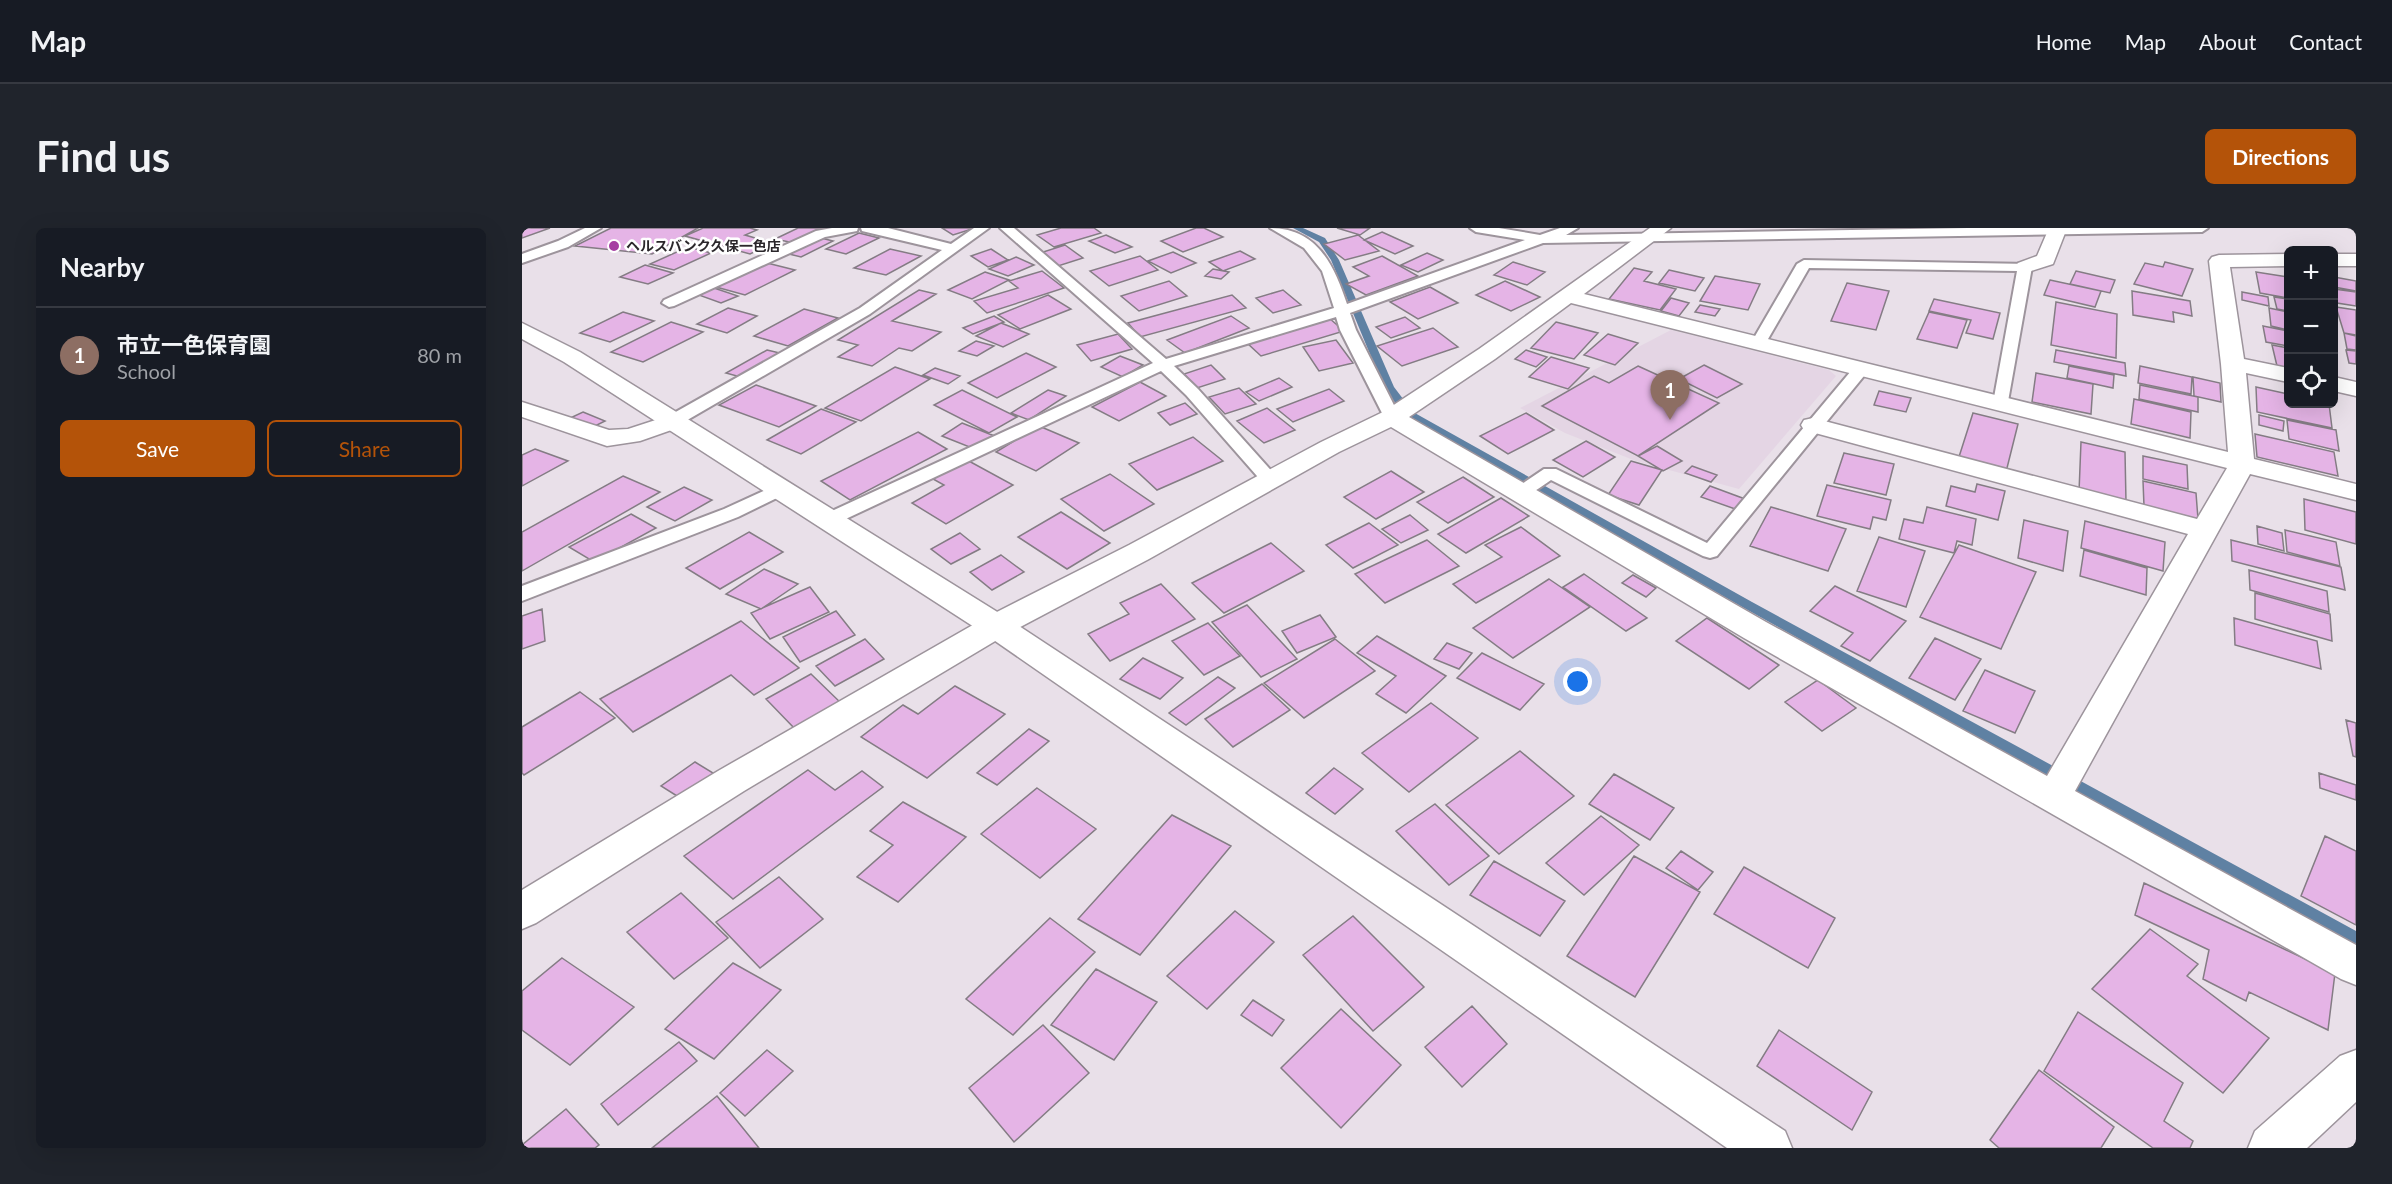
<!DOCTYPE html>
<html lang="en">
<head>
<meta charset="utf-8">
<style>
  body { margin:0; font-family:Lato,"Noto Sans JP",sans-serif; background:#20242c; color:#f1f3f6 }
  .controls { position:absolute; right:18px; top:18px; display:grid; overflow:hidden; border-radius:9px; box-shadow:0 6px 24px #0002 }
  .controls button { width:54px; height:54px; display:grid; place-items:center; padding:0; border:0; border-bottom:2px solid #363941; background:#171b24; color:#f1f3f6; font:30px sans-serif }
  .you { position:absolute; left:1056px; top:454px; width:21px; height:21px; margin:-15px; border:4px solid #fff; border-radius:50%; background:#1a73e8; box-shadow:0 0 0 9px #1a73e833 }
  .badge { display:grid; place-items:center; width:39px; height:39px; border-radius:50%; background:#b45309; color:#fff; font-size:20px; font-weight:700 }
  .pin { position:absolute; translate:-50% -50px; filter:drop-shadow(0 2px 3px #0008) }
  .pin::after { content:''; position:absolute; top:32px; width:21px; height:18px; background:inherit; clip-path:polygon(0 0,100% 0,50% 100%) }
  .list { margin:0; padding:0; list-style:none }
  h2 { display:flex; justify-content:space-between; align-items:center; height:78px; margin:0; padding:0 24px; font-size:26px }
  h2 small { font-size:20px; font-weight:400; color:#9ea1a6 }
  .list li { display:grid; grid-template-columns:39px 1fr auto; gap:18px; align-items:center; box-sizing:border-box; height:96px; padding:0 24px; border-top:2px solid #363941 }
  .list b { display:block; font-size:22px; white-space:nowrap }
  .list p { margin:0; font-size:20px; white-space:nowrap; color:#9ea1a6 }
  .list em { font-size:20px; font-style:normal; color:#9ea1a6 }
  .actions { display:flex; gap:12px; padding:18px 24px }
  .actions a { flex:1; padding:14px 0; border:2px solid #b45309; border-radius:9px; text-align:center; font-size:21px; color:#b45309 }
  .actions .main { background:#b45309; color:#fff }
  .icon { flex:none; width:33px; height:33px; fill:none; stroke:currentColor; stroke-width:2; stroke-linecap:round; stroke-linejoin:round }
  .map { position:relative; flex:none; width:1834px; height:920px; overflow:hidden; border-radius:9px }
  header { display:flex; align-items:center; gap:36px; box-sizing:border-box; height:84px; padding:0 30px; background:#171b24; border-bottom:2px solid #363941 }
  header strong { font-size:28px }
  nav { display:flex; gap:33px; margin-inline-start:auto; font-size:21px }
  .intro { display:flex; align-items:center; justify-content:space-between; box-sizing:border-box; height:144px; padding:0 36px }
  h1 { margin:0; font-size:42px }
  .button { padding:15px 27px; border-radius:9px; background:#b45309; color:#fff; font-size:21px; font-weight:700 }
  main { display:flex; gap:36px; padding:0 36px }
  aside { flex:1; background:#171b24; border-radius:9px; box-shadow:0 6px 24px #0002 }
  .map>svg:first-child { display:block }
</style>
</head>
<body>
<header>
<strong>Map</strong>
<nav><a>Home</a><a>Map</a><a>About</a><a>Contact</a></nav>
</header>
<div class="intro"><h1>Find us</h1><a class="button">Directions</a></div>
<main>
<aside>
<h2>Nearby<small></small></h2>
<ul class="list">
<li><span class="badge" style="background:#8d6e63">1</span><div><b>市立一色保育園</b><p>School</p></div><em>80 m</em></li>
</ul>
<div class="actions"><a class="main">Save</a><a>Share</a></div>
</aside>
<div class="map">
<svg width="1834" height="920" viewBox="0 0 1834 920">
  <rect width="100%" height="100%" fill="#e9e0e9"/>
  <path fill="#e4d5e4" d="M1149 102 1307 142 1314 148 1217 261 1114 233 1043 205 998 180Z"/>
  <g fill="none" stroke-linecap="round" stroke-linejoin="round">
    <path fill="#5f81a3" fill-rule="evenodd" d="M771 0H781L803 10 817 32 872 159 891 184 1230 374 1834 703V720L1222 380 883 188 862 160 809 32 797 14Z"/>
  </g>
  <path fill="#e5b4e6" stroke="#847c84" stroke-width="1.5" d="M0 0H28L0 10Z
    M89 0H176L130 26 53 18Z
    M181 0H228L235 2 223 7 251 15 228 26 163 8Z
    M276 0H304L272 15 253 11Z
    M420 0H453L431 7Z
    M539 0H572L579 5 532 19 515 7Z
    M674 0H682L701 9 661 24 639 13Z
    M815 0H848L838 7Z
    M860 4 891 18 873 26 842 12Z
    M337 5 357 10 324 26 304 21Z
    M584 7 610 19 593 25 567 13Z
    M836 7 857 23 823 32 802 16Z
    M295 9 311 13 279 29 263 25Z
    M543 17 561 30 536 38 518 25Z
    M166 19 189 25 152 42 128 36Z
    M368 21 399 28 364 47 332 40Z
    M469 21 486 32 466 39 449 28Z
    M718 23 733 31 701 43 687 34Z
    M651 24 674 35 649 45 626 33Z
    M905 25 921 32 896 44 879 37Z
    M618 28 636 42 587 58 568 43Z
    M860 28 896 48 844 67 824 56 847 48 831 39Z
    M494 29 512 37 486 48 467 41Z
    M991 34 1023 44 1005 57 972 47Z
    M1643 34 1671 41 1660 68 1612 56 1623 35 1641 39Z
    M245 35 273 42 223 67 194 59Z
    M123 37 151 45 126 56 98 49Z
    M1112 40 1130 44 1122 53 1154 61 1138 82 1087 71Z
    M691 41 707 44 699 51 683 48Z
    M1147 42 1182 50 1173 63 1137 55Z
    M520 43 542 60 465 85 452 73 496 60 487 53Z
    M1554 43 1593 52 1588 65 1548 56Z
    M463 44 487 52 450 71 426 62Z
    M1734 44 1766 49V70L1738 65Z
    M1193 48 1238 56 1226 82 1178 73Z
    M1812 49 1834 53V63L1812 59Z
    M1528 52 1579 63 1573 79 1522 67Z
    M647 53 665 68 617 83 599 68Z
    M983 53 1018 69 989 83 954 67Z
    M1325 55 1367 63 1354 102 1309 93Z
    M189 59 216 68 199 75 174 66Z
    M908 59 936 75 896 91 868 74Z
    M1812 61 1834 64V78L1815 75Z
    M397 62 414 66 370 93 419 104 390 123 377 120 350 138 316 129 336 117 316 112Z
    M761 62 779 77 751 85 734 70Z
    M1610 63 1668 73 1670 88 1651 84 1652 94 1611 87Z
    M1720 64 1746 69 1747 78 1720 72Z
    M526 67 549 81 498 101 476 87Z
    M710 67 724 80 618 109 606 95Z
    M1752 69 1766 71V83L1755 81Z
    M1149 70 1167 75 1157 88 1139 83Z
    M1412 71 1478 85 1471 111 1444 105 1449 92 1407 83Z
    M1534 74 1595 86 1594 130 1529 117Z
    M1178 77 1198 81 1193 88 1173 84Z
    M1814 79 1834 82V107L1822 105Z
    M206 80 235 88 205 105 175 96Z
    M1747 80 1766 84V102L1749 98Z
    M282 81 316 90 266 118 232 108Z
    M101 84 132 93 88 114 58 105Z
    M1407 84 1445 92 1435 120 1395 111Z
    M472 88 482 94 451 106 441 100Z
    M709 88 727 100 663 125 645 112Z
    M883 89 898 100 869 110 854 99Z
    M807 90 822 103 739 128 724 114Z
    M149 94 181 104 121 134 89 124Z
    M1034 94 1076 105 1052 131 1009 120Z
    M479 95 507 106 481 119 454 108Z
    M1741 98 1766 103V118L1744 114Z
    M911 100 936 119 880 138 855 118Z
    M1822 105 1834 108V122L1825 121Z
    M596 106 610 121 569 133 555 117Z
    M1086 106 1116 115 1093 137 1062 127Z
    M814 112 831 135 797 143 781 119Z
    M454 113 472 118 455 128 437 123Z
    M1750 117 1766 120V140L1755 138Z
    M245 122 262 126 222 150 204 145Z
    M1004 122 1025 129 1014 139 993 131Z
    M1534 122 1603 135 1604 148 1532 134Z
    M1824 122 1834 123V136L1827 135Z
    M504 125 534 139 475 170 446 155Z
    M598 128 621 137 601 149 579 139Z
    M1029 129 1067 140 1046 161 1007 149Z
    M689 137 703 151 675 160 662 146Z
    M1182 137 1220 156 1195 170 1157 151Z
    M1116 138 1197 175 1116 228 1020 178 1072 148 1087 155Z
    M1547 138 1592 147 1591 160 1545 150Z
    M1618 138 1670 149 1669 166 1616 155Z
    M373 139 408 151 339 193 303 180Z
    M413 140 438 148 426 156 401 147Z
    M1514 145 1571 156 1569 186 1510 174Z
    M1671 149 1698 155 1699 174 1672 168Z
    M757 150 770 159 737 173 724 164Z
    M618 154 644 168 597 193 570 179Z
    M234 157 294 178 257 199 197 177Z
    M1618 157 1676 169V184L1617 171Z
    M1734 159 1766 166V176H1807L1810 200 1735 184Z
    M717 160 734 176 703 186 687 169Z
    M807 161 822 173 771 194 755 181Z
    M440 162 495 189 467 205 412 177Z
    M526 162 544 168 507 192 489 185Z
    M1357 163 1389 170 1384 184 1352 177Z
    M1612 171 1669 184 1668 210 1609 196Z
    M663 175 675 186 648 197 636 185Z
    M745 180 773 202 742 215 715 193Z
    M299 181 334 194 279 226 245 212Z
    M61 184 83 193 67 201 44 192Z
    M1004 185 1032 202 986 226 958 208Z
    M1451 185 1496 196 1484 244 1436 232Z
    M1737 187 1762 193 1761 203 1737 197Z
    M1765 192 1814 202 1817 223 1767 211Z
    M440 195 475 209 455 222 420 208Z
    M517 198 557 215 514 243 474 224Z
    M396 204 425 221 328 272 299 253Z
    M1733 206 1812 224 1816 248 1735 229Z
    M671 209 701 233 635 262 607 236Z
    M1064 213 1093 229 1061 249 1031 232Z
    M1559 214 1603 224 1604 274 1557 264Z
    M1135 218 1160 233 1141 243 1116 228Z
    M13 221 46 233 0 258V227Z
    M1322 225 1372 236 1364 267 1312 255Z
    M1621 228 1665 237 1666 261 1621 251Z
    M445 232 491 257 424 296 390 275 422 257 411 251Z
    M1109 233 1140 242 1117 277 1086 267Z
    M1170 238 1195 247 1189 254 1163 245Z
    M869 243 902 264 854 291 822 269Z
    M588 246 632 276 582 303 539 271Z
    M101 248 138 264 0 343V304Z
    M941 249 972 269 926 295 895 274Z
    M1621 253 1674 265 1676 291 1622 278Z
    M1455 256 1483 263 1476 292 1424 278 1429 258 1453 264Z
    M1305 257 1369 272 1364 292 1351 289 1348 301 1295 288Z
    M1188 258 1223 271 1216 282 1179 269Z
    M162 259 190 272 153 293 125 279Z
    M979 270 1007 288 944 325 916 306Z
    M1782 271 1834 284V316L1783 302Z
    M1249 279 1324 301 1306 343 1228 318Z
    M1405 279 1454 291 1450 317 1435 313 1432 325 1377 311 1382 291 1401 295Z
    M539 284 588 315 545 341 496 309Z
    M109 286 134 300 72 334 47 319Z
    M888 287 906 302 879 315 860 301Z
    M1502 292 1546 303 1541 343 1496 330Z
    M1563 293 1643 314 1641 343 1559 320Z
    M847 295 876 317 831 340 804 317Z
    M1735 298 1760 305 1762 323 1736 316Z
    M999 299 1038 328 954 375 931 356 980 329 963 317Z
    M1763 302 1814 314 1818 338 1765 324Z
    M227 304 261 324 198 361 164 340Z
    M438 305 458 321 429 336 409 321Z
    M1357 309 1403 323 1384 379 1335 363Z
    M905 312 937 338 863 375 833 346Z
    M1709 312 1819 339 1823 362 1710 333Z
    M749 315 782 343 702 385 670 355Z
    M1437 317 1514 344 1479 421 1398 389Z
    M1562 322 1625 340 1624 367 1558 348Z
    M479 327 502 344 470 362 448 344Z
    M242 341 276 356 239 381 204 366Z
    M1727 342 1805 363 1807 384 1728 362Z
    M1062 346 1125 390 1104 403 1041 359Z
    M1111 347 1134 360 1124 369 1100 355Z
    M1027 351 1068 379 991 430 951 400Z
    M639 356 673 391 588 433 566 406 607 386 598 375Z
    M1313 358 1384 393 1348 433 1319 418 1331 405 1288 383Z
    M288 359 307 384 248 411 229 385Z
    M1733 365 1808 386 1810 413 1733 391Z
    M725 377 775 431 739 449 690 394Z
    M20 381 23 413 0 421V388Z
    M314 383 333 407 278 434 261 409Z
    M798 387 814 409 775 425 760 403Z
    M1185 390 1257 437 1227 461 1154 413Z
    M1712 390 1795 413 1799 441 1713 417Z
    M219 393 277 440 232 467 209 447 111 504 78 471Z
    M686 395 718 428 682 447 650 413Z
    M855 408 924 448 884 485 854 466 874 448 835 425Z
    M1413 410 1459 431 1433 472 1387 450Z
    M343 411 362 431 313 458 294 438Z
    M813 411 853 443 782 490 742 455Z
    M925 415 950 425 937 441 912 431Z
    M960 425 1022 456 998 482 935 450Z
    M621 430 661 450 638 471 598 451Z
    M1463 442 1513 463 1493 505 1441 483Z
    M289 446 320 476 275 503 244 471Z
    M696 449 713 460 664 497 647 485Z
    M1296 452 1334 480 1300 503 1263 474Z
    M740 456 768 482 711 519 683 491Z
    M433 458 483 486 405 550 339 509 381 477 396 486Z
    M58 464 93 490 2 547 0 545V499Z
    M909 475 956 510 887 564 840 525Z
    M1824 492 1834 495V529L1831 528Z
    M507 501 527 513 475 557 455 545Z
    M998 523 1052 568 977 626 924 577Z
    M173 534 196 548 163 573 139 558Z
    M812 540 841 561 813 586 784 565Z
    M286 542 313 562 340 543 361 559 211 671 162 628Z
    M1797 545 1834 557V572L1798 560Z
    M1092 546 1152 580 1128 612 1067 576Z
    M515 560 574 601 518 650 459 606Z
    M381 574 444 609 376 674 335 649 371 617 348 603Z
    M913 576 967 628 927 657 874 603Z
    M650 587 709 618 618 727 556 691Z
    M1079 588 1117 617 1062 667 1024 635Z
    M1803 608 1834 623V697L1779 668Z
    M1159 623 1191 644 1176 662 1144 640Z
    M1112 628 1178 664 1113 769 1045 728Z
    M972 633 1043 673 1018 708 948 667Z
    M1222 639 1313 690 1286 740 1192 686Z
    M257 649 301 691 238 740 194 694Z
    M1622 655 1813 745 1806 802 1727 764 1724 773 1681 751 1687 722 1613 687Z
    M159 665 206 710 152 751 105 704Z
    M713 683 752 714 685 781 645 748Z
    M831 688 902 759 851 803 781 727Z
    M528 690 573 724 491 807 444 771Z
    M1628 701 1676 736 1665 748 1747 810 1701 865 1570 761Z
    M40 730 112 779 48 837 0 802V763Z
    M211 735 259 762 192 831 143 801Z
    M574 741 635 774 592 832 529 797Z
    M731 772 762 792 750 808 719 787Z
    M950 778 985 816 940 859 903 819Z
    M819 781 879 837 819 900 759 840Z
    M1556 784 1661 855 1642 893 1671 913 1668 920H1631L1522 843Z
    M521 797 567 845 492 914 447 860Z
    M1257 802 1350 864 1330 902 1235 838Z
    M157 814 175 833 96 897 79 876Z
    M245 822 271 843 223 888 198 865Z
    M1517 842 1592 899 1579 920H1477L1468 912Z
    M195 868 237 920H130Z
    M44 881 77 917 73 920H0V917Z"/>
  <g fill="none" stroke-linecap="round" stroke-linejoin="round">
    <g stroke="#9d949c" stroke-width="4">
      <path id="service" d="M63 0H79L46 19 0 35V26L36 13Z
        M310 0H336L335 3 303 9 152 78 147 79 140 75 142 72 294 3Z
        M339 0H366L429 16 452 0H467L348 86 155 198H143L141 194 143 190 338 80 420 22 340 3Z
        M478 0H492L644 131 812 80 800 43 782 20 748 0C795 0 812 37 825 76L1003 12 954 4 948 0H977L1018 7 1038 0H1056L1044 7 1446 0H1686L1680 4 1021 15 828 85 834 102 878 189 876 193H864L862 189 818 102 814 89 652 138 676 161 754 248 757 252 754 256H742L664 167 639 143 313 296H299L296 292 299 288 631 135Z
        M1282 32 1508 36 1510 39 1485 179 1479 180 1471 175 1495 43 1287 40 1242 118H1232L1229 115 1275 36Z
        M1340 135 1348 140 1346 143 1195 328 1188 330 1181 328 1029 252C1017 260 1005 271 990 268L988 264 1022 241H1034L1185 315 1334 137Z
        M257 256 263 258 266 262 263 266 216 289 0 373V358L202 281Z"/>
    </g>
    <g stroke="#9d949c" stroke-width="3">
      <path id="minor" d="M1128 0H1149L1062 66 1706 224 1699 136 1687 33 1690 29 1697 27 1766 26V38L1708 39 1722 131 1766 140V154L1724 145 1732 231 1834 256V272L1728 246 1553 563 1834 717V757L1819 751 1222 410 869 199 817 224 627 331 485 406 222 563 14 695 0 701V662L196 543 463 390 607 317 799 214 861 184 957 121ZM1049 75 1705 240 1675 291 1291 190 1282 192 1279 197 1282 202 1666 306 1525 548 1244 394 887 189 973 131Z
        M1527 0H1545L1531 36 1503 45 1496 43 1493 39 1496 35 1515 28Z
        M1812 26H1834V38H1812Z
        M1812 149 1834 154V168L1812 163Z
        M0 174 87 202 106 201 149 187 158 189 161 194 158 199 118 213 85 218 0 189Z"/>
    </g>
    <g stroke="#9d949c" stroke-width="3">
      <path id="tertiary" d="M0 95 58 124 485 390 1263 903 1270 920H1205L463 406 42 134 0 111Z
        M1834 822V874L1785 920H1726L1733 903 1818 828Z"/>
    </g>
    <use href="#service" fill="#fff" fill-rule="evenodd"/>
    <use href="#minor" fill="#fff" fill-rule="evenodd"/>
    <use href="#tertiary" fill="#fff" fill-rule="evenodd"/>
  </g>
  <circle fill="#a53ea2" stroke="#fff" stroke-width="2" cx="92" cy="18" r="6"/>
  <g text-anchor="middle" stroke-width="5" stroke-linejoin="round" paint-order="stroke">
    <g font-size="14" font-weight="bold" fill="#2b272b" stroke="#fff" text-anchor="start">
      <text x="104" y="23">ヘルスバンク久保一色店</text>
    </g>
  </g>
</svg>
<div class="controls">
<button>+</button>
<button>−</button>
<button><svg class="icon" aria-label="locate" viewBox="0 0 24 24"><circle cx="12" cy="12" r="6"/><path d="M12 2v4M12 18v4M2 12h4M18 12h4"/></svg></button>
</div>
<div class="you"></div>
<div class="pin badge" style="left:1148px;top:192px;background:#8d6e63">1</div>
</div>
</main>
</body>
</html>
